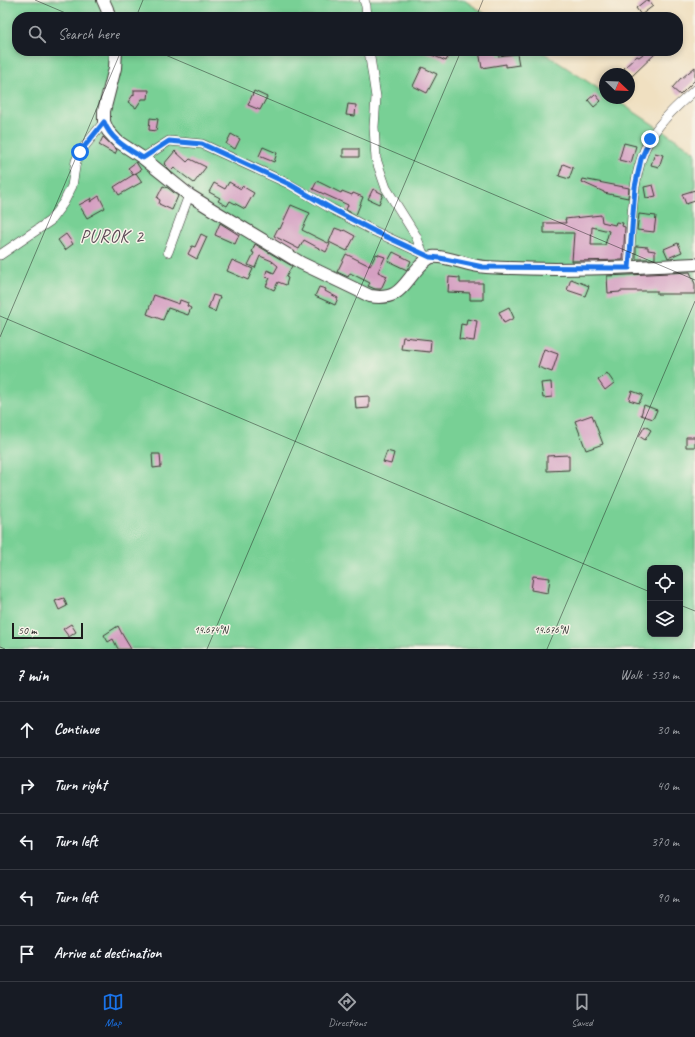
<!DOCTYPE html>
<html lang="en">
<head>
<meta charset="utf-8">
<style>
  body { margin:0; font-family:Caveat,sans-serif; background:#20242c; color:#f1f3f6 }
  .controls { position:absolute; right:12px; bottom:12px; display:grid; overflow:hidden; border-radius:8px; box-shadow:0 2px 6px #0003 }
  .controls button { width:36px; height:36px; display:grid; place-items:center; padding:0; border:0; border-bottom:1px solid #363941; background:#171b24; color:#f1f3f6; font:20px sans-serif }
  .compass { position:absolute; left:599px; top:68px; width:36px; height:36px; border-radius:50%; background:#171b24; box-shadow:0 2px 6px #0003; rotate:113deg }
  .scale { position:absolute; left:12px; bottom:10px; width:71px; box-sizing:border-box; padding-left:4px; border:2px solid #1c1c1c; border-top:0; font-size:11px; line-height:14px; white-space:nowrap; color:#1c1c1c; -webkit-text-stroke:3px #f7f3e8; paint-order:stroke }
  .stop { position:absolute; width:12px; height:12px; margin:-9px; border:3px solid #1a73e8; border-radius:50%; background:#fff }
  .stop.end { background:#1a73e8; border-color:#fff; box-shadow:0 1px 4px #0008 }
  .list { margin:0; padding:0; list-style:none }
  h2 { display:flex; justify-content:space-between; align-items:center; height:52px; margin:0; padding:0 16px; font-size:17px }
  h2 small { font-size:13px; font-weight:400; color:#9ea1a6 }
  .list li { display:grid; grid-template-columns:26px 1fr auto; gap:12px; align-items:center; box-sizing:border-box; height:56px; padding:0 16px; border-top:1px solid #363941 }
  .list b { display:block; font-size:15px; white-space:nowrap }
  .list em { font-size:13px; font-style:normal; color:#9ea1a6 }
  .icon { flex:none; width:22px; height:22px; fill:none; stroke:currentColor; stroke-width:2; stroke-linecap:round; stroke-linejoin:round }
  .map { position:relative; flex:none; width:695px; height:649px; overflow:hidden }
  .search { position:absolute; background:#171b24; box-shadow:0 2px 6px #0003; left:12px; right:12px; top:12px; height:44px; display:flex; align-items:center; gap:10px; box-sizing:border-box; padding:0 14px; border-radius:16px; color:#9ea1a6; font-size:15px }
  .sheet { height:332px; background:#171b24 }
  nav { display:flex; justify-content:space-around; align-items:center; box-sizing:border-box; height:56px; border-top:1px solid #363941; background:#171b24; font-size:11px; color:#9ea1a6 }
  nav a { display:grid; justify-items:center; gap:2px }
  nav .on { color:#1a73e8 }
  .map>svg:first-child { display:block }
</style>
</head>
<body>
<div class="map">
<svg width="695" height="649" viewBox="0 0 695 649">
  <rect width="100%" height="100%" fill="#f7f3e8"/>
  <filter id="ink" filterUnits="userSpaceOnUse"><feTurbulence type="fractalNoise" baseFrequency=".025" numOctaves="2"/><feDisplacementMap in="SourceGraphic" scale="8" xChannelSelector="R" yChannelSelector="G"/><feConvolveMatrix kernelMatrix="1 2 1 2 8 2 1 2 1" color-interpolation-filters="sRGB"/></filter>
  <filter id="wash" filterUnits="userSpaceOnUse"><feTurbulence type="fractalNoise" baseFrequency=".012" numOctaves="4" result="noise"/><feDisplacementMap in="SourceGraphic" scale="16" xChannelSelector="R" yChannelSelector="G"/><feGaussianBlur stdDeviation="0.9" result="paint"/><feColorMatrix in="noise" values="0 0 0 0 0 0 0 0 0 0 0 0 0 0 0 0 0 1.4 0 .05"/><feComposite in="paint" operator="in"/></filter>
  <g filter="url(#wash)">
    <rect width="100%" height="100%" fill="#f0e0c1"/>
    <path fill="#78d095" stroke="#4a7658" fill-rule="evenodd" d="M0 0H464L490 17H17V51H541L605 93V98H613L695 152V649H0ZM650 568H680V634H650Z"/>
    <g id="blocks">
      <path fill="#d49fc1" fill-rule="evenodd" d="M646 0H648L653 6 641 15 636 8Z
        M423 51H451L446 61Z
        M479 51H498V56L517 54 519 65 506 67V64L482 68Z
        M647 51H658L632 76 624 68 637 56 639 57Z
        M422 67 437 74 427 93 413 86Z
        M695 67V80L680 95 672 88 681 78H682Z
        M134 90H149L148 99H142L136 108 128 102 133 95 134 96Z
        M254 91 267 97 260 110 248 105Z
        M595 94 601 101 594 107 588 100Z
        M348 104 356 105 355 116 346 115Z
        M150 118 158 119 156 131 149 130Z
        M231 134 240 139 235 149 226 144Z
        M103 137 117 150 115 154 99 145Z
        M624 143 636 146 631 163 619 160Z
        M263 147 277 153 274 162 259 156Z
        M343 149H359V157H343Z
        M175 151 187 162 190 159 206 167 194 183 174 168 171 171 164 164Z
        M655 153 663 155 659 167 651 165Z
        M136 162 141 170 133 175 128 168Z
        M563 164 573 168 569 179 559 176Z
        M136 173 142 182 119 195 114 187Z
        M583 179 629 188 628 198 604 193V192L582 182Z
        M317 181 341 193 342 191 352 195 353 193 363 197 356 215 346 210 348 205 313 189Z
        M229 182 241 189 242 186 254 193 245 209 230 201 227 206 218 201 220 198 209 192 214 183 225 189Z
        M653 185 656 196 646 198 644 187Z
        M163 186 168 188 178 196 172 210 159 204 160 200 157 198Z
        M373 189 383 194 379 204 368 199Z
        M695 190V201L686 204 682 194Z
        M99 196 105 208 87 218 79 205 92 198 90 202Z
        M291 205 310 213 302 230 330 244 326 252 304 240 299 249 274 236 278 228 280 229Z
        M639 214 656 216 654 232 637 230Z
        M601 215 602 222 615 225 616 222 623 223 622 226 625 227 623 260 572 261 574 233H544V223H566L565 219ZM592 227 609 231 605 245H591Z
        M220 223 239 235 235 244 215 235Z
        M335 228 343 231 344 230 355 236 347 251 329 242Z
        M66 234 73 244 65 250 58 240Z
        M201 234 207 237 197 259 188 254 192 246 195 247Z
        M678 243 682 252 668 258 664 249Z
        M255 244 292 266 286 277 288 278 286 285 278 282 274 290 266 286 270 278 265 277 267 270 274 273 278 266 272 261 260 256 255 268 248 265 254 253 252 252Z
        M636 246 648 247V250L655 251V259H636Z
        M393 252 411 261 407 270 388 261Z
        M346 254 370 266 376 254 385 257 378 272 387 276 381 289H375L368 286 370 283 350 273 348 277 337 272Z
        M232 260 253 269 248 280 227 271Z
        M690 272 695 284V294H657V291H620V292L608 293 607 276Z
        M449 277 460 278V283H483V300H470V293L448 292Z
        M571 279 589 286 585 296 567 290Z
        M319 287 326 289 325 291 338 298 335 305 315 296Z
        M154 295 179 304 180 300 188 303 187 306 191 308 188 315 168 308 163 320 147 314Z
        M213 295 220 297 215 312 208 309Z
        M509 307 514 318 504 323 499 312Z
        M467 319 477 321 474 341 459 339 461 324 466 325Z
        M403 337 431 340 430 352 401 349Z
        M544 349 558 354 552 372 538 367Z
        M607 373 614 383 605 390 598 380Z
        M551 382 552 397 543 398 541 383Z
        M632 391 643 395 639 403 629 400Z
        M369 396V408L356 409 355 397Z
        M644 405 657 410 653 419 641 415Z
        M592 415 603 444 586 450 575 421Z
        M645 426 651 430 645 440 639 436Z
        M686 437H695V447H686Z
        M387 451 394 453 391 464 383 462Z
        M152 454H160L161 467 153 468Z
        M569 455V470L547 471V456Z
        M533 576 550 578 548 593 531 590Z
        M64 598 67 606 59 610 55 601Z
        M71 624 76 632 69 637 63 629Z
        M118 626 122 634 131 649H118L113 639 108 642 104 635Z"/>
    </g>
  </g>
  <g filter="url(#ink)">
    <use href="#blocks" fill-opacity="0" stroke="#3c3935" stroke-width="1"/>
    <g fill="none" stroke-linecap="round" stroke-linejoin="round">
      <g stroke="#3c3935" stroke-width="10">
        <path id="street" d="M364 0 366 6 367 17
          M369 51 376 97 374 127 376 159 386 188 416 236 423 254
          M143 158 169 141 202 144 289 184 332 209 374 231 430 257
          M168 252 189 195
          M0 255 50 221 64 202 72 186 76 161 80 152 104 122
          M629 268C632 229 630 173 650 139 661 120 679 104 695 90"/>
      </g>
      <g stroke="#3c3935" stroke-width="14">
        <path id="secondary" d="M103 0 107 9 109 17
          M116 51 115 68 104 111V122L108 131 117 141 143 158 189 195 213 210 301 263 370 296C400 301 402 285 420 266 423 263 428 258 432 257 446 255 470 267 486 267 555 271 625 268 695 264"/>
      </g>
      <use href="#street" stroke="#fff" stroke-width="9"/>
      <use href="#secondary" stroke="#fff" stroke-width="12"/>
    </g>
  </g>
  <g fill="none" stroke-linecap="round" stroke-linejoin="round" filter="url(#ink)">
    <path stroke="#1a73e8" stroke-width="5" d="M80 152 104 122C111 140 127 148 143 158L169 141 202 144 289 184 332 209 374 231 430 257 440 258 483 267 617 268H629L635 187 641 159 650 139"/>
  </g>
  <path fill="none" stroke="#1c1c1c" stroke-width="1" stroke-opacity="0.45" d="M35 0 75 17M136 17 143 0M476 17 483 0M156 51 695 280M0 316 650 592M0 337 121 51M680 605 695 611M0 647 5 649M207 649 461 51M547 649 695 301"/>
  <g text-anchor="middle" stroke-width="3" stroke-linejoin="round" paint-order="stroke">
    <g font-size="18" letter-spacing="1" fill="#5c4a56" stroke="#f7f3e8">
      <text x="112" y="242">PUROK 2</text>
    </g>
  </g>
  <g font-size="10" text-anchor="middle" fill="#1c1c1c" stroke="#f7f3e8" stroke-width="3" stroke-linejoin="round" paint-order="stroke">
    <text x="211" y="633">14.674°N</text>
    <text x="551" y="633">14.676°N</text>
  </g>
</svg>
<div class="controls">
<button><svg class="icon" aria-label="locate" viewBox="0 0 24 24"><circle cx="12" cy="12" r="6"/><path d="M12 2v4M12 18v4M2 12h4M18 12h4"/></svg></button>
<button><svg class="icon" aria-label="layers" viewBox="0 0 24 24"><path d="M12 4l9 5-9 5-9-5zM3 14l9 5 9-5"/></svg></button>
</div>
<svg class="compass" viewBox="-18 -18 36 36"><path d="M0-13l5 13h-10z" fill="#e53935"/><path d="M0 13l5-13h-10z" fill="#9ea1a6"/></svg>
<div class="scale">50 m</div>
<div class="stop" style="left:80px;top:152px"></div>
<div class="stop end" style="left:650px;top:139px"></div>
<div class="search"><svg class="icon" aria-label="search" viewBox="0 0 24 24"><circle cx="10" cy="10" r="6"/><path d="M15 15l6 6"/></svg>Search here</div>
</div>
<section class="sheet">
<h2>7 min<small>Walk · 530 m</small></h2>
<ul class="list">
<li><svg class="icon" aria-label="ahead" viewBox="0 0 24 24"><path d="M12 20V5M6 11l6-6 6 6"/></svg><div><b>Continue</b></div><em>30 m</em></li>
<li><svg class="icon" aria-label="right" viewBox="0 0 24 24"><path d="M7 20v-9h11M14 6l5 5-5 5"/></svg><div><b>Turn right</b></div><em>40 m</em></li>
<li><svg class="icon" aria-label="left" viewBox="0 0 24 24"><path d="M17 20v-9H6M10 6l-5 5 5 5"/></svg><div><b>Turn left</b></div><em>370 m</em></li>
<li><svg class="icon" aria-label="left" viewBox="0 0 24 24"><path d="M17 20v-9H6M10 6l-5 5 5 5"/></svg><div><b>Turn left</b></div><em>90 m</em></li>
<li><svg class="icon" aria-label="arrive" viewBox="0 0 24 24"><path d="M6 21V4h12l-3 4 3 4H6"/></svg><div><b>Arrive at destination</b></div></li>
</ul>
</section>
<nav>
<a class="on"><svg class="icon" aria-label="map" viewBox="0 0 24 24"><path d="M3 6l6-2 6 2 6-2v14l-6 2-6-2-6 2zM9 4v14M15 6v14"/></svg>Map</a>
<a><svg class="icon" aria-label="directions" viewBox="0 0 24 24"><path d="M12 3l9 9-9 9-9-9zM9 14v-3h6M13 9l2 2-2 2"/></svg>Directions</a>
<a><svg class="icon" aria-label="saved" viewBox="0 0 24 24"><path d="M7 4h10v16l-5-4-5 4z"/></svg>Saved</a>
</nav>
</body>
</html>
